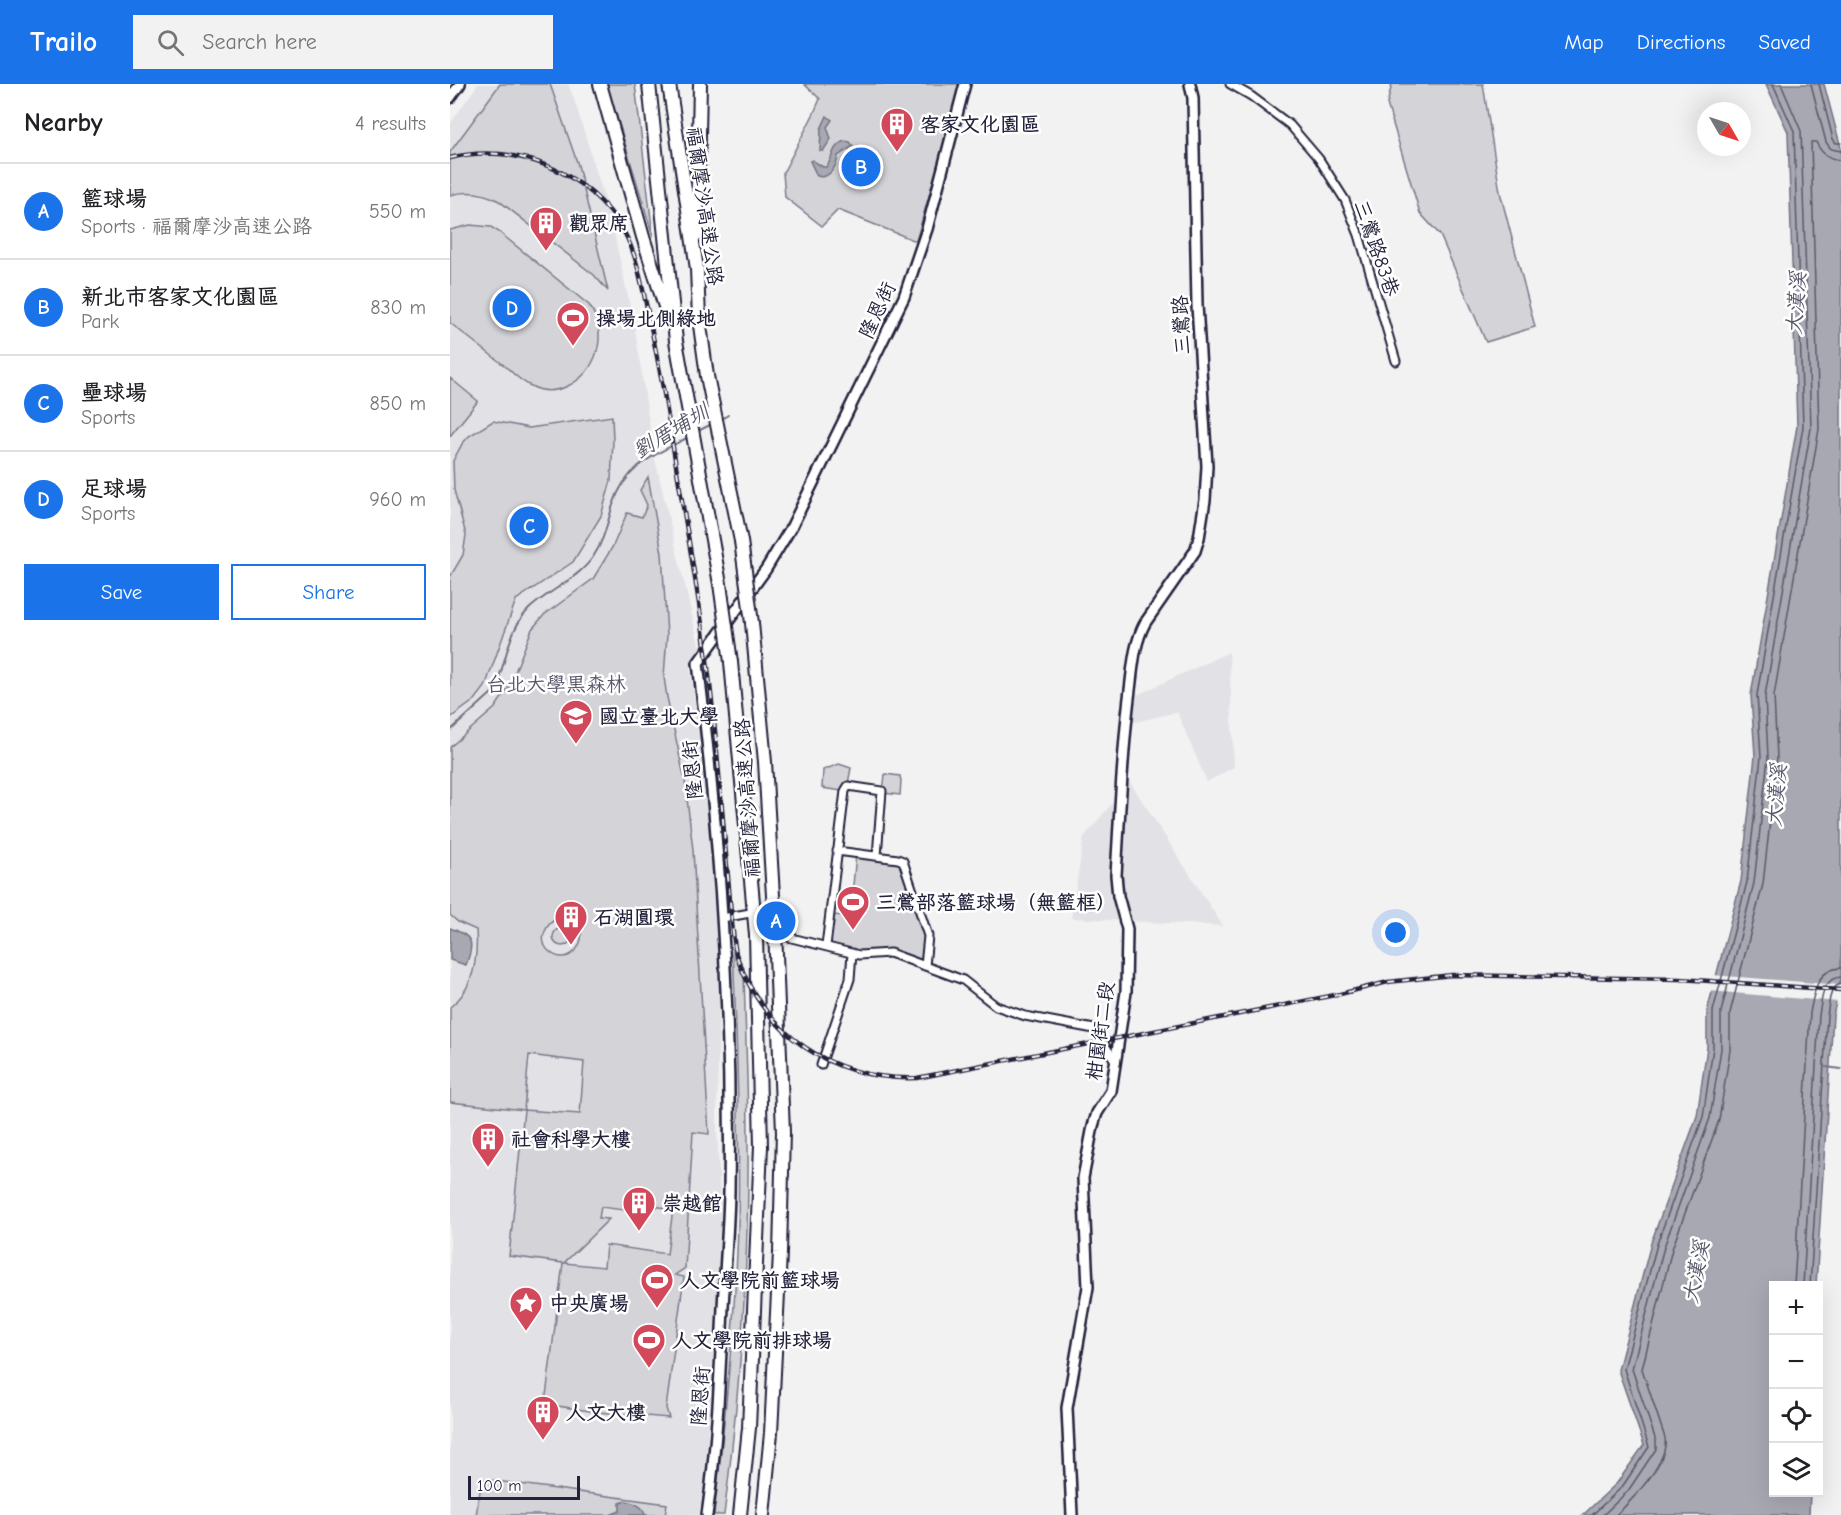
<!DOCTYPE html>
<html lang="en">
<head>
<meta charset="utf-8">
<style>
  body { margin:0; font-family:"Comic Neue","LXGW WenKai TC",sans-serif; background:#f2f2f2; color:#202124 }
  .controls { position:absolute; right:18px; bottom:18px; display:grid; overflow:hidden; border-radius:0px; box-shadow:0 6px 24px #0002 }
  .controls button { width:54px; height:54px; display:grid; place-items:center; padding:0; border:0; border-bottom:2px solid #e0e0e0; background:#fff; color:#202124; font:30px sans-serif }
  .compass { position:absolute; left:1247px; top:18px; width:54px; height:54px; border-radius:50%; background:#fff; box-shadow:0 6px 24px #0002; rotate:129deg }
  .scale { position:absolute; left:18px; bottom:15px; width:112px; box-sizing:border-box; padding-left:6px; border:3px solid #22223b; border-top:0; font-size:16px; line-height:21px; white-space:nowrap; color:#22223b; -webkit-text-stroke:4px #fff; paint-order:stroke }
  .you { position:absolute; left:946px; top:849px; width:21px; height:21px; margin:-15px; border:4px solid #fff; border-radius:50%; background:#1a73e8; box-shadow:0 0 0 9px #1a73e833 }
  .badge { display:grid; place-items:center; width:39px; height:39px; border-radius:50%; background:#1a73e8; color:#fff; font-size:20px; font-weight:700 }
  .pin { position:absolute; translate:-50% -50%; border:3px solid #fff; box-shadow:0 2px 6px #0006 }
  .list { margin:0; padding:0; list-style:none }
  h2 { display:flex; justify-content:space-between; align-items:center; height:78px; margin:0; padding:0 24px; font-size:26px }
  h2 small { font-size:20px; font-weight:400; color:#757577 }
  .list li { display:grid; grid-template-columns:39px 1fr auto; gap:18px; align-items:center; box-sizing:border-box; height:96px; padding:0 24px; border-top:2px solid #e0e0e0 }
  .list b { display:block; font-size:22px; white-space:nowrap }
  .list p { margin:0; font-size:20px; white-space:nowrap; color:#757577 }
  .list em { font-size:20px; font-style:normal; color:#757577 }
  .actions { display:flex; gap:12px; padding:18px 24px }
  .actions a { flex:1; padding:14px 0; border:2px solid #1a73e8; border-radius:0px; text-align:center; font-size:21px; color:#1a73e8 }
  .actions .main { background:#1a73e8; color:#fff }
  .icon { flex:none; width:33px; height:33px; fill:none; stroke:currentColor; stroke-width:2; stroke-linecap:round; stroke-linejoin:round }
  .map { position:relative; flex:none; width:1391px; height:1431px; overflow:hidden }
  header { display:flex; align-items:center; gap:36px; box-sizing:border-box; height:84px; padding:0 30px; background:#1a73e8; color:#fff }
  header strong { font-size:28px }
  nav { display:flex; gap:33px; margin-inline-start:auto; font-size:21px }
  .search { width:420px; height:54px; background:#f2f2f2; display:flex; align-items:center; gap:15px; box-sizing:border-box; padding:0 21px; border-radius:0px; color:#757577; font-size:22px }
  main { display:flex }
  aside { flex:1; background:#fff }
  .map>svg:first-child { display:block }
</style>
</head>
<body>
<header>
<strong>Trailo</strong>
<div class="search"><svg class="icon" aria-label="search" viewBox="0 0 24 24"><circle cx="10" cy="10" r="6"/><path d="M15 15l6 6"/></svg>Search here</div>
<nav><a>Map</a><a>Directions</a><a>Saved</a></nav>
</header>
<main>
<aside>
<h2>Nearby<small>4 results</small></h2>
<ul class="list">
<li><span class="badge">A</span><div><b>籃球場</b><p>Sports · 福爾摩沙高速公路</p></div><em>550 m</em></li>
<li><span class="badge">B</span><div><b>新北市客家文化園區</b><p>Park</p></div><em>830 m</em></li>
<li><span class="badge">C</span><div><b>壘球場</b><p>Sports</p></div><em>850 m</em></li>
<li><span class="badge">D</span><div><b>足球場</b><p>Sports</p></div><em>960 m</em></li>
</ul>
<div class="actions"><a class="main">Save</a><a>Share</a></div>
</aside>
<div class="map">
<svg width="1391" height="1431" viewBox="0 0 1391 1431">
  <rect width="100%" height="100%" fill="#f2f2f3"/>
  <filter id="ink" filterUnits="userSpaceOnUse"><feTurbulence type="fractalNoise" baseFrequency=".0167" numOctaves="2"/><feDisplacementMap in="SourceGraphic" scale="12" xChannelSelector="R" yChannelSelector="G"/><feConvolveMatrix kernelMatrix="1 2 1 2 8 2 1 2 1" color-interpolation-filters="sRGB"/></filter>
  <g filter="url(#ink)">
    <path fill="#e2e2e6" d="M28 0H118L124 15 161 135 185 245 204 371 251 570 240 583 259 721 269 909 267 1042 271 1142 256 1385 249 1431H0V40Z
      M779 568 784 683 757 698 727 628 681 639 685 612Z
      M680 698 773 842 621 834 634 753Z"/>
    <path fill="#d3d3d8" stroke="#7a7a8a" stroke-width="1.5" fill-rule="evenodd" d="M50 0H100L128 81 158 207 144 191 49 117C33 108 18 106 0 111V68Z
      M157 0H185L203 152Z
      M354 0H511L466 157 388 126 372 142 335 113 333 89 363 31 370 15Z
      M942 0H1033L1050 108 1085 243 1036 258 990 151 970 129 937 20Z
      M20 141 41 143 49 148 139 221C150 237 152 256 145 273 135 298 105 315 81 302 71 298 63 289 55 282 37 268 18 253 0 239V146Z
      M0 294 28 317 0 352Z
      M162 332 163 356 161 397 151 432 123 478 66 516 35 603 25 616 0 634V493L13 471 16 451 4 406 3 377 12 360 19 352 43 337 79 344Z
      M198 393 212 469 217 551 214 593 217 613 235 697 243 766 259 1050 243 1048 235 1184 225 1191 234 1193 216 1324 219 1334 146 1328 95 1320 113 1179 59 1172 74 1026 0 1018V923C24 905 28 874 26 846L8 838 0 831V663L45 624 59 603 82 545 94 531 143 495 163 462 177 429 192 433 197 421 190 406ZM109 834C150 832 127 890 100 868 87 857 95 839 109 834ZM79 971 134 978 130 1030 74 1026ZM175 1118 223 1125 217 1170 156 1161 154 1183 114 1179 159 1135 149 1134 151 1123 174 1126Z
      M389 680 401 684 398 700 392 707 372 704 373 686Z
      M435 690 450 692 451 697 450 711 433 709Z
      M406 770 453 777 478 852 475 882 440 870 409 871 376 862 380 831 400 832Z
      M343 822 345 854 310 846 308 828Z
      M103 853a9 9 0 1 1 18 0a9 9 0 1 1-18 0Z
      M283 865 294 884C295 942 298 1000 298 1058 299 1183 290 1307 274 1431H264C275 1336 285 1240 288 1144 290 1051 287 958 283 865Z
      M32 1395 217 1420 215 1431H26Z"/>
    <path fill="#a8a8b2" stroke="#727282" stroke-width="1.5" d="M1316 0H1374L1391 64V894L1383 932 1366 1201 1324 1202V1408L1360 1409 1359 1431H1133L1167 1399 1194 1361 1168 1286 1201 1159 1247 1032 1257 963V927L1291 797 1305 672 1301 611 1347 342 1338 48Z
      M377 32 382 36 377 43 381 55 373 67H370L371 45Z
      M394 57 400 58 403 62 388 72C387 82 379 96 367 92L360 77 362 76 373 83H376C384 74 380 64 394 57Z
      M0 844C23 852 25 858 16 881L0 876Z
      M176 1417C184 1419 194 1422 195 1431H160L170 1427V1419Z"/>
    <path fill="#f2f2f3" d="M1262 891 1391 901V908L1389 918 1259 907Z"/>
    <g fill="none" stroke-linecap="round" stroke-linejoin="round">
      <path stroke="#58586b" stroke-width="1.5" d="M1361 0 1376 58 1381 65 1391 67
        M1369 0 1383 55 1386 59H1391
        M1344 1202 1360 929C1364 909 1366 885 1391 884
        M1353 1202 1369 931C1372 915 1372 894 1391 893
        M1360 1202 1377 932C1379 921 1379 902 1391 900
        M1142 1431 1172 1403 1199 1363 1174 1285 1207 1160 1253 1033 1263 964V927L1297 798 1311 673 1307 611 1353 343 1344 47 1323 0
        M1153 1431 1178 1407 1206 1365V1357L1182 1285 1214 1163 1260 1034 1271 965V928L1304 799 1318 673 1315 612 1361 344 1351 47 1331 0
        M1166 1431C1183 1415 1219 1378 1215 1354L1192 1285 1222 1165 1269 1036 1280 966V929L1313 800 1327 674 1324 612 1369 345 1361 58H1366C1371 69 1378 75 1391 76"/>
      <path stroke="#727282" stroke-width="2" d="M270 336 278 331
        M246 348 262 340
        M0 647 43 608C57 581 56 548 79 525 99 506 128 495 143 473 154 457 157 439 163 421 176 381 204 371 239 353
        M1376 983 1391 985"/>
      <g stroke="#22223b" stroke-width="11">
        <path id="street" d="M780 0 801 12 840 41 869 75 895 116 909 151 946 277
          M387 767 448 775 453 777 478 852 475 882
          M272 834 306 828
          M309 840 310 846 409 871 440 869 513 896 546 922 575 932 644 945 666 978
          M376 862 395 707 398 702 432 707 427 772
          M371 981 400 895 402 869"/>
      </g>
      <g stroke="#22223b" stroke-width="14">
        <path id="secondary" d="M0 14 10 0
          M257 1431C267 1362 270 1292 273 1223 275 1185 278 1147 279 1109 282 932 270 755 248 579L316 485 342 442 454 213 477 145 515 0
          M622 1431 617 1324 638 1203 633 1094 643 1042 647 1029 661 1007 676 908 677 845 668 812 666 791C670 729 672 667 680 606 683 582 684 560 695 539L745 467 749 454 755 416 757 382 747 221 743 14 740 0"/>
      </g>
      <g stroke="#22223b" stroke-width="16">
        <path id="highway" d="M150 0 193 153 218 232
          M199 0 226 257 270 500
          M219 0 247 185 249 234 257 292 291 457
          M247 151 250 0
          M302 539 315 678 325 845 333 1048 330 1169 321 1349 313 1431
          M281 578 306 851 311 1062 299 1344 290 1431"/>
      </g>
      <use href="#street" stroke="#fff" stroke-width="7"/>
      <use href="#secondary" stroke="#fff" stroke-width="9"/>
      <use href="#highway" stroke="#fff" stroke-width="12"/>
      <g stroke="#22223b" stroke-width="4.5">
        <path id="rail" d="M0 74C65 57 141 89 174 148 187 171 191 198 197 224 205 262 213 300 219 339 234 432 252 524 262 618 268 672 272 727 277 782 280 811 281 841 286 870 313 950 382 997 467 994L890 910 938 898 1002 891 1230 895 1391 906"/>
      </g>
      <use href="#rail" stroke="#fff" stroke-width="2" stroke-dasharray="7" stroke-linecap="butt"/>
      <g stroke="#22223b" stroke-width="16" stroke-linecap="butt">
        <path id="highway-bridge" d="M291 457 302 539
          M270 500 281 578"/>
      </g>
      <use href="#highway-bridge" stroke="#fff" stroke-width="12"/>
    </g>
  </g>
  <defs>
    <g id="building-pin" transform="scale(1.725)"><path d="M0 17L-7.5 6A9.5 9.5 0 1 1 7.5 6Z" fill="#d1495b" stroke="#fff"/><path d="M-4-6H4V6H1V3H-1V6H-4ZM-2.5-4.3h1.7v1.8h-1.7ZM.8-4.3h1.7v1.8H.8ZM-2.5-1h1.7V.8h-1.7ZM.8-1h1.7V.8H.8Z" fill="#fff"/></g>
    <g id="stadium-pin" transform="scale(1.725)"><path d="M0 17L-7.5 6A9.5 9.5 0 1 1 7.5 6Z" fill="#d1495b" stroke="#fff"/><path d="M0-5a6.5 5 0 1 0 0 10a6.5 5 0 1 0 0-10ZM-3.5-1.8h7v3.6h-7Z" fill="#fff"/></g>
    <g id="university-pin" transform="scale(1.725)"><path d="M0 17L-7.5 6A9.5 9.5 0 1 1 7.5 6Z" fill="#d1495b" stroke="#fff"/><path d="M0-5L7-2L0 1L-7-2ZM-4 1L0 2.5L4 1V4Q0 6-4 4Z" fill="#fff"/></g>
    <g id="sight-pin" transform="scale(1.725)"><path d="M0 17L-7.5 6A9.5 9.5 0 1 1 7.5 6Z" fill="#d1495b" stroke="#fff"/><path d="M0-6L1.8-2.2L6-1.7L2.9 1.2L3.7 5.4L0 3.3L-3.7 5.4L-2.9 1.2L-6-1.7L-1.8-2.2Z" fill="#fff"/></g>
  </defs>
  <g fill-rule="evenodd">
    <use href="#building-pin" x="447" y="40"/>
    <use href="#building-pin" x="96" y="139"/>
    <use href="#stadium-pin" x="123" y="234"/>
    <use href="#university-pin" x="126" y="632"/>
    <use href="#stadium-pin" x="403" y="818"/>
    <use href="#building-pin" x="121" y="833"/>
    <use href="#building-pin" x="38" y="1055"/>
    <use href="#building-pin" x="189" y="1119"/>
    <use href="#stadium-pin" x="207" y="1196"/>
    <use href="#sight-pin" x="76" y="1219"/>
    <use href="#stadium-pin" x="199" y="1256"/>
    <use href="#building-pin" x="93" y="1328"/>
  </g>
  <g text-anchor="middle" stroke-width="5" stroke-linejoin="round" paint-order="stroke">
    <g font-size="20" font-weight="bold" fill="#22223b" stroke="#fff" text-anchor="start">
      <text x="470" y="47">客家文化園區</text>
      <text x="119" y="146">觀眾席</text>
      <text x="146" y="241">操場北側綠地</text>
      <text x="149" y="639">國立臺北大學</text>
      <text x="426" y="825">三鶯部落籃球場（無籃框）</text>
      <text x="144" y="840">石湖圓環</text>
      <text x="61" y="1062">社會科學大樓</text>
      <text x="212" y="1126">崇越館</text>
      <text x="230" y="1203">人文學院前籃球場</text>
      <text x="99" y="1226">中央廣場</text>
      <text x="222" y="1263">人文學院前排球場</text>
      <text x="116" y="1335">人文大樓</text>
    </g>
    <g font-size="20" fill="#22223b" stroke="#fff">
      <text transform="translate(255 122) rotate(82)" y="7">福爾摩沙高速公路</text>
      <text transform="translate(927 164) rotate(71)" y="7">三鶯路83巷</text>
      <text transform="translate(427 226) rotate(-65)" y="7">隆恩街</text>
      <text transform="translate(731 241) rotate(-93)" y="7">三鶯路</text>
      <text transform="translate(242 686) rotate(-96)" y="7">隆恩街</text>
      <text transform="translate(297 714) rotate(-94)" y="7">福爾摩沙高速公路</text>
      <text transform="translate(650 947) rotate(-82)" y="7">柑園街二段</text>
      <text transform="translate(250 1312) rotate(-86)" y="7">隆恩街</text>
    </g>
    <g font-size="20" fill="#57576a" stroke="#fff">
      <text x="106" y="607">台北大學黒森林</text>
    </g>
    <g font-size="21" font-style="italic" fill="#58586b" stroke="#fff">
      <text transform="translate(1346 219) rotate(-86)" y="7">大漢溪</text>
      <text transform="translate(221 347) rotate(-31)" y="7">劉厝埔圳</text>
      <text transform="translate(1326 711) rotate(-85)" y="7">大漢溪</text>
      <text transform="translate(1246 1188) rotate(-79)" y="7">大漢溪</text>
    </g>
  </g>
</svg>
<div class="controls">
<button>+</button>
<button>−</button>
<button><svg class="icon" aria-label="locate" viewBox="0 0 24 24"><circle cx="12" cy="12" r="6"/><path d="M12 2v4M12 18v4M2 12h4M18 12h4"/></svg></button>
<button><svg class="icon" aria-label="layers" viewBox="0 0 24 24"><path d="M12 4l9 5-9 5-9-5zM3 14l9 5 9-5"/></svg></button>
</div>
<svg class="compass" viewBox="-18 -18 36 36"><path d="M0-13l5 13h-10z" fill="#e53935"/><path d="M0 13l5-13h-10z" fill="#757577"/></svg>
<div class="scale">100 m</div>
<div class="you"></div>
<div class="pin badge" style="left:326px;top:837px">A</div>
<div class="pin badge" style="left:411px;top:83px">B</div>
<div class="pin badge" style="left:79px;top:442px">C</div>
<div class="pin badge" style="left:62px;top:224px">D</div>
</div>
</main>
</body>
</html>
